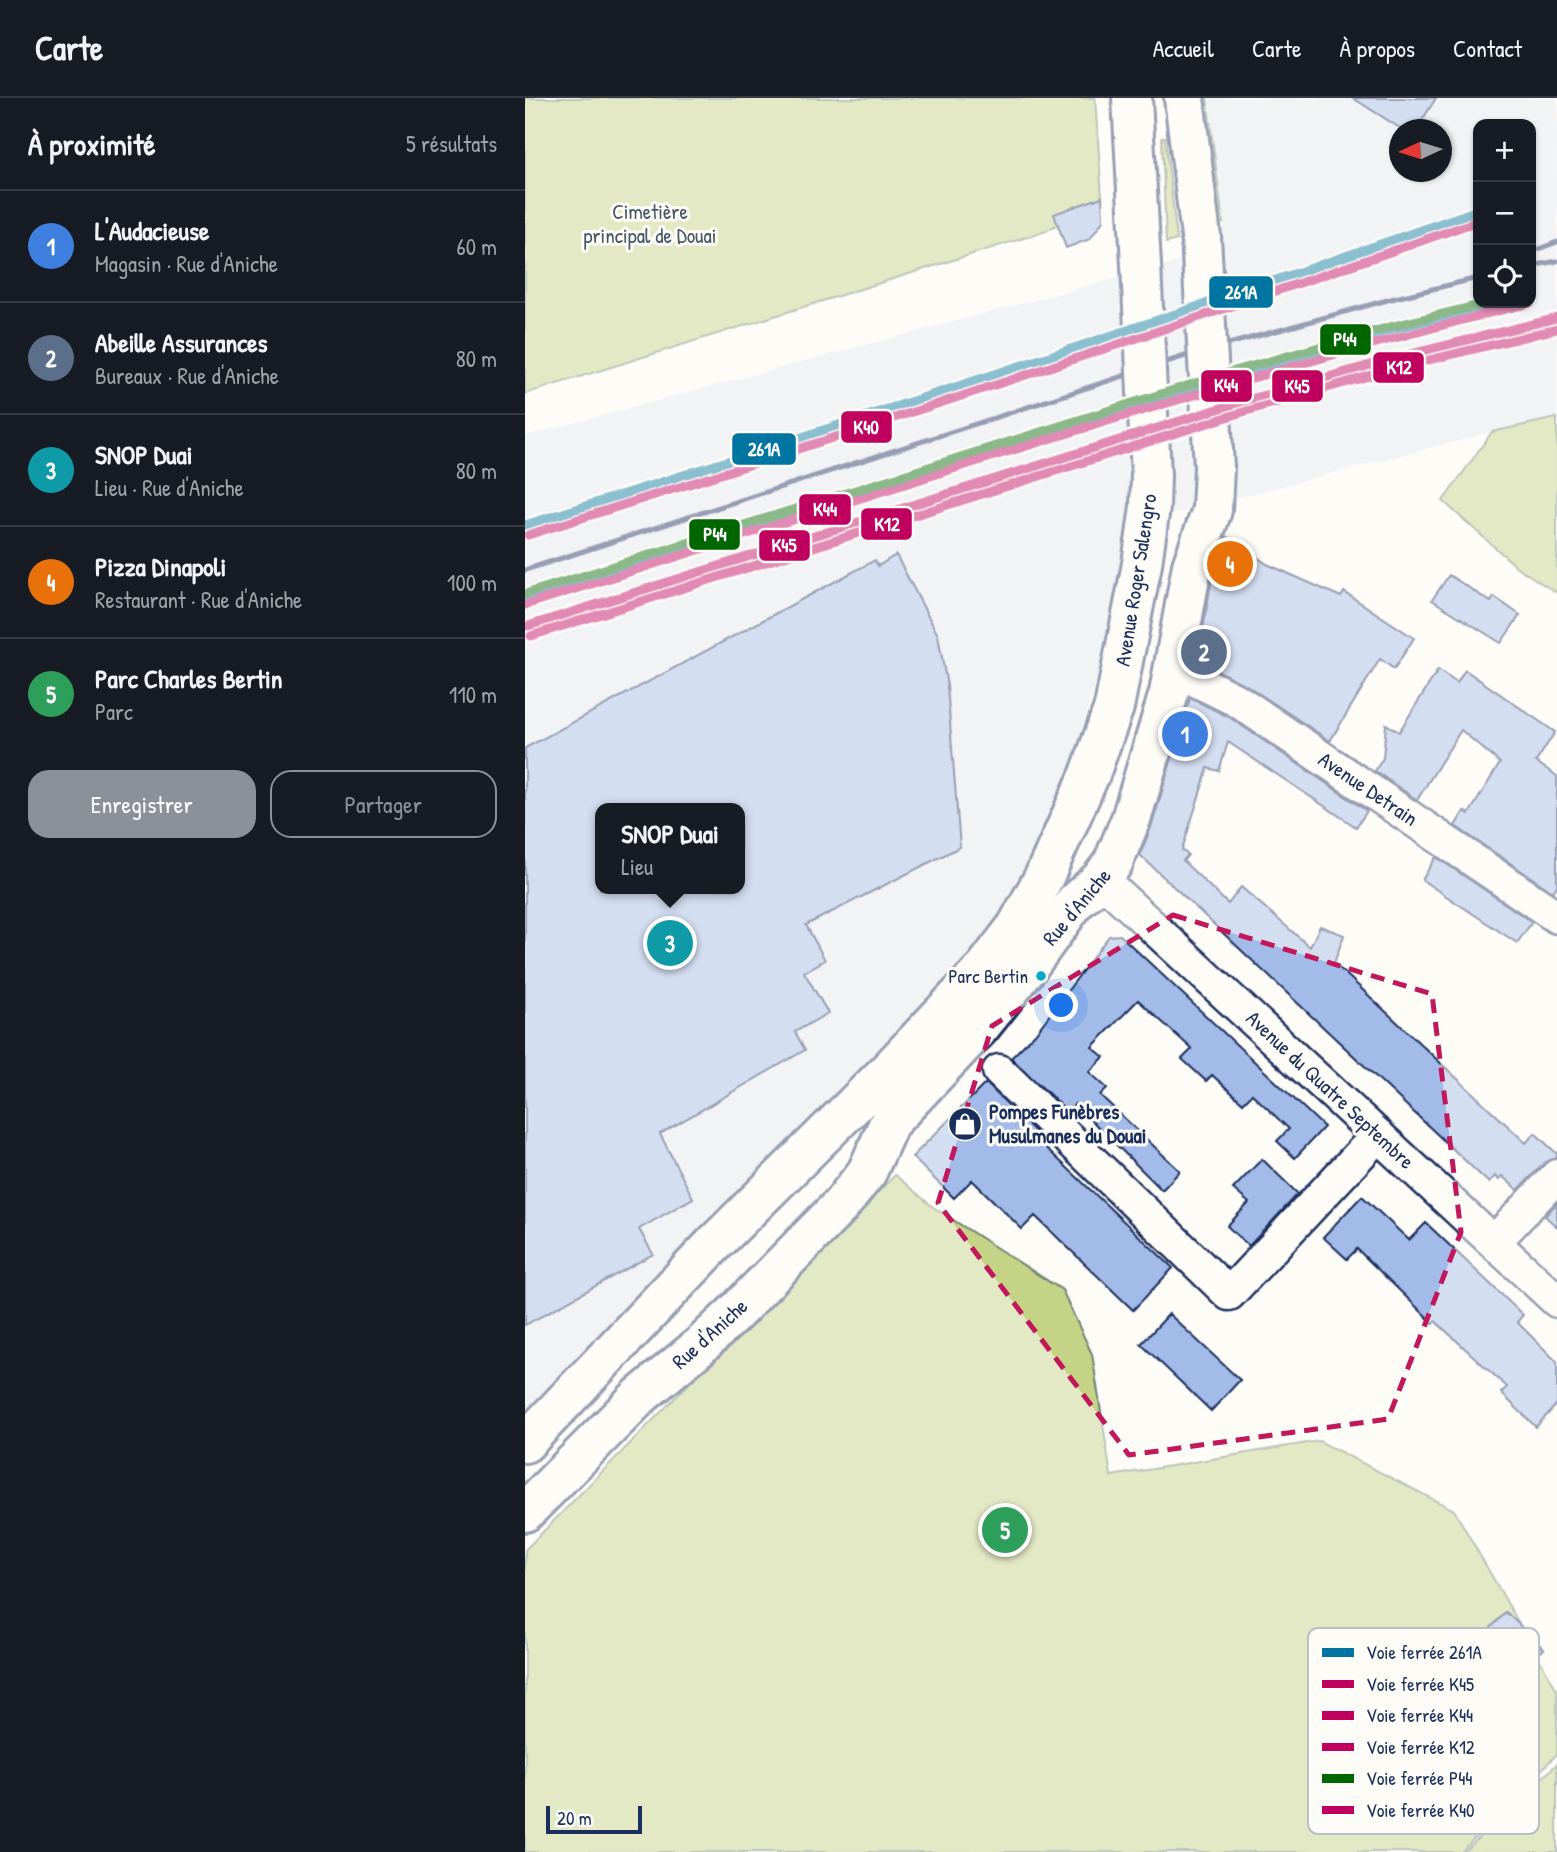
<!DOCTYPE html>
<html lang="fr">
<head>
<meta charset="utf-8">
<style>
  body { margin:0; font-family:"Patrick Hand",sans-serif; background:#20242c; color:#f1f3f6 }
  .controls { position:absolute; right:21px; top:21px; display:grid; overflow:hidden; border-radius:14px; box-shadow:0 2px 5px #0004 }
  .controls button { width:63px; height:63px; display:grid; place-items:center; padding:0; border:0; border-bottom:2px solid #363941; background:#171b24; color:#f1f3f6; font:35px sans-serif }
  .compass { position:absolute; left:864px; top:21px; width:63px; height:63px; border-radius:50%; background:#171b24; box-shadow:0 2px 5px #0004; rotate:266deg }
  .scale { position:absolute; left:21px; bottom:18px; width:96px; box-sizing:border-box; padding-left:7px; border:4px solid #1b2f5e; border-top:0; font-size:19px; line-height:24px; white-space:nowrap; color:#1b2f5e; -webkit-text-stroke:5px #fdfcf7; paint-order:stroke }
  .you { position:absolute; left:537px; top:908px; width:24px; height:24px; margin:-18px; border:5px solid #fff; border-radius:50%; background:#1a73e8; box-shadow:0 0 0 10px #1a73e833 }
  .badge { display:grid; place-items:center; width:46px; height:46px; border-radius:50%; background:#8c9099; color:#fff; font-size:23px; font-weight:700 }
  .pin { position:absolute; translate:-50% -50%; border:4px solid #fff; box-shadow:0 2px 7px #0006 }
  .popup { position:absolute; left:70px; top:705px; width:150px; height:91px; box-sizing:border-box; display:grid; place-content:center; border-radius:14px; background:#171b24; filter:drop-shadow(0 2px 5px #0005); font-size:23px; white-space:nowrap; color:#9ea1a6 }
  .popup b { font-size:26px; color:#f1f3f6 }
  .popup::after { content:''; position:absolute; left:50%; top:100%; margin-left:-14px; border:14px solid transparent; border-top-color:#171b24 }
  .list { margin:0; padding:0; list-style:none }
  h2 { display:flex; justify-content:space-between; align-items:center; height:91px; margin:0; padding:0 28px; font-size:30px }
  h2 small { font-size:23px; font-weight:400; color:#9ea1a6 }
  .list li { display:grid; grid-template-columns:46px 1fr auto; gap:21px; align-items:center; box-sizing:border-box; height:112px; padding:0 28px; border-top:2px solid #363941 }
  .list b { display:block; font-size:26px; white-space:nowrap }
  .list p { margin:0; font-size:23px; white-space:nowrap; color:#9ea1a6 }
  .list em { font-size:23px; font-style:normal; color:#9ea1a6 }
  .actions { display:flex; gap:14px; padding:21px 28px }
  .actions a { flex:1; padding:16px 0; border:2px solid #8c9099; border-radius:21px; text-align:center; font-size:24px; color:#8c9099 }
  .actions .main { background:#8c9099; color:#fff }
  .icon { flex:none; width:38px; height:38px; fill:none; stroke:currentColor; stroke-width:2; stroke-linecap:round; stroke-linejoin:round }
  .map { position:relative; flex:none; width:1032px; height:1754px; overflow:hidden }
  header { display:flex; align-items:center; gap:42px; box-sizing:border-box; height:98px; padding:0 35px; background:#171b24; border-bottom:2px solid #363941 }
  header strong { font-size:33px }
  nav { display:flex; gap:38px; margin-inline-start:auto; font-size:24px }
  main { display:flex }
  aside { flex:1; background:#171b24 }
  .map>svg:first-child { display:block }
</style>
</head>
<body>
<header>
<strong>Carte</strong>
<nav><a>Accueil</a><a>Carte</a><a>À propos</a><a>Contact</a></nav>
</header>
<main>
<aside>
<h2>À proximité<small>5 résultats</small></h2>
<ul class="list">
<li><span class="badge" style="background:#3f7fe0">1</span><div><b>L'Audacieuse</b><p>Magasin · Rue d'Aniche</p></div><em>60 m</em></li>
<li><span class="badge" style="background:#5c6f8a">2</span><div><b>Abeille Assurances</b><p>Bureaux · Rue d'Aniche</p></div><em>80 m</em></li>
<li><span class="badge" style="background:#0f9aa8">3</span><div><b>SNOP Duai</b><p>Lieu · Rue d'Aniche</p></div><em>80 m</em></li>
<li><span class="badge" style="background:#e8710a">4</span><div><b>Pizza Dinapoli</b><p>Restaurant · Rue d'Aniche</p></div><em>100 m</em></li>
<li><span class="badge" style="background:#2e9e5b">5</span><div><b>Parc Charles Bertin</b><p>Parc</p></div><em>110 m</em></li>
</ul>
<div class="actions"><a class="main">Enregistrer</a><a>Partager</a></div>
</aside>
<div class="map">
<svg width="1032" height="1754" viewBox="0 0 1032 1754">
  <rect width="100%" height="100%" fill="#fdfcf7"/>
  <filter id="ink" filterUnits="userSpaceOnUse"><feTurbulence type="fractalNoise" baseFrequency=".0143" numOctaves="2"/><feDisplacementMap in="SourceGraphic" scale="14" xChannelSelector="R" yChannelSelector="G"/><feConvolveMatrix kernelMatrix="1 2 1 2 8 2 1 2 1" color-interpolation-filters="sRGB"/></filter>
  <g filter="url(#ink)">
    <path fill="#e2e8f2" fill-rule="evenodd" d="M661 0H1032V320L967 334 617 424 531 720 457 855 0 1322V338L694 153ZM953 26H1006V205H953ZM874 32H916V74H874ZM75 710H215V791H75Z"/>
    <path fill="#c5d387" stroke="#708172" stroke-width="2" d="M0 0H570L577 99 521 133 0 296Z
      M675 0H682L698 125 692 127Z
      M637 39H640L652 142 641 145Z
      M1032 320V495L993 470 918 403 967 334Z
      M370 1077 408 1109 537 1192 567 1256 586 1378 794 1343 929 1412 1032 1592V1656L936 1754H0V1452Z
      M1032 1666V1754H939Z"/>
    <path fill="#a3bbe8" stroke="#1b2f5e" stroke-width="2" fill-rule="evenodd" d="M828 0H911L891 32H878Z
      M577 99 578 123 565 141 541 150 529 116Z
      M701 438 742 466 816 499 819 494 889 540 869 571 855 561 805 643 723 588 676 564 673 560 688 474Z
      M371 457 413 537 422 588 435 749 281 827 300 862 279 874 303 915 270 934 280 952 135 1036 168 1100 114 1131 128 1156 0 1227V650L350 462 353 468ZM75 710H215V791H75Z
      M924 477 966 504 969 499 995 517 976 545 907 502Z
      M913 572 932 585 940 572 1030 634 1011 664 1032 678V788L1028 794 930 728 939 713 944 716 975 665 936 632 892 702 850 673 858 660 861 626 874 634Z
      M665 600 704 619 842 713 831 729 703 644 694 673 683 670 657 752 663 757 658 763 703 806 716 789 785 849 795 828 819 837 809 865 1001 1045 1010 1035 1032 1056V1060L1019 1065 993 1092 977 1078 974 1082 970 1078 964 1085 615 757 627 727Z
      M911 759 1007 824 992 845 897 782Z
      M595 837 799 1029 770 1060 752 1043 764 1031 727 996 718 1005 687 977 681 983 657 961 667 951 613 902 567 949 579 959 564 974 582 990 575 997 655 1073 637 1092 550 1006 543 1014 486 960 510 936 584 838Z
      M461 985 519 1042 516 1045 648 1170 608 1212 510 1118 497 1131 447 1082 429 1100 387 1059Z
      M737 1061 773 1096 724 1148 702 1128 724 1105 708 1091Z
      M837 1098 884 1142 901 1125 998 1217 992 1224 1032 1264V1306L1011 1329 976 1295 982 1289 910 1223 908 1225 832 1151 822 1161 798 1139Z
      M1032 1105V1129L1020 1118Z
      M644 1216 715 1282 686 1313 616 1246Z
      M981 1514 1019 1551 978 1591 959 1572 967 1564 952 1549 963 1537 961 1535Z"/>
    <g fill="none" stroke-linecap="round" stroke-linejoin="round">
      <g stroke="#1b2f5e" stroke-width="37">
        <path id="minor" d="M648 571 713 603 1032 819
          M576 781 1032 1203
          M474 973 704 1196 853 1037
          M969 1144 1032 1078"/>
      </g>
      <g stroke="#1b2f5e" stroke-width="44">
        <path id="major" d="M607 0 616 167
          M659 0 676 139
          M0 1345 190 1145 361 975 460 870 492 828 519 779 565 676 589 609 617 466 625 409 626 378
          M0 1414 115 1298 175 1248 209 1216 316 1107 342 1074 364 1025 456 928 500 873 550 804 576 781 588 765 606 721 644 595 667 468 687 412 689 369"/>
      </g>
      <use href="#minor" stroke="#fdfcf7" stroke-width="32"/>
      <use href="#major" stroke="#fdfcf7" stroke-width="38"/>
      <path stroke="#1b2f5e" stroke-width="5" d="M1006 154 1032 144
        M1006 168 1032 163
        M0 472 657 259 866 201 953 180"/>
      <g stroke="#1b2f5e" stroke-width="44" stroke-linecap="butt">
        <path id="major-bridge" d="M676 139 689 369
          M616 167 626 378"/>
      </g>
      <use href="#major-bridge" stroke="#fdfcf7" stroke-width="38"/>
      <g stroke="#fdfcf7" stroke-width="14">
        <path id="rail-1" d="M0 427C319 327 637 223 953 112
          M0 499 707 277 868 231 970 205"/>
      </g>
      <g stroke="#fdfcf7" stroke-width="14">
        <path id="rail-2" d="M3 528 715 304 877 258 1032 220"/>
      </g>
      <g stroke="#fdfcf7" stroke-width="14">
        <path id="rail-3" d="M0 507C334 402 666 289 1005 205"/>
      </g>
      <g stroke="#fdfcf7" stroke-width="14">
        <path id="rail-4" d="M6 538 718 314 879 268 1032 231"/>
      </g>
      <g stroke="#fdfcf7" stroke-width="14">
        <path id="rail-5" d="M0 496 706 274 868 228 962 205"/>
      </g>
      <g stroke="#fdfcf7" stroke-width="14">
        <path id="rail-6" d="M3 437C321 337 639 234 953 123"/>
      </g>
      <use href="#rail-1" stroke="#0075a1" stroke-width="9"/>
      <use href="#rail-2" stroke="#bf005f" stroke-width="9"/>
      <use href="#rail-3" stroke="#bf005f" stroke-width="9"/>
      <use href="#rail-4" stroke="#bf005f" stroke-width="9"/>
      <use href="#rail-5" stroke="#060" stroke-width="9"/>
      <use href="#rail-6" stroke="#bf005f" stroke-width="9"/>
    </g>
  </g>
  <path d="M0 0H1032V1754H0ZM648 817 907 896 936 1134 863 1321 604 1357 413 1105 467 928Z" fill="#fdfcf7" fill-opacity=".55" fill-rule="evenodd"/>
  <path fill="none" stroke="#c2185b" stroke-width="5" stroke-dasharray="14 9" stroke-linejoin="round" d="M648 817 907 896 936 1134 863 1321 604 1357 413 1105 467 928Z"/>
  <defs>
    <g id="shop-disc" transform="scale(1.75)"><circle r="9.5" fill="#1b2f5e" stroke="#fdfcf7"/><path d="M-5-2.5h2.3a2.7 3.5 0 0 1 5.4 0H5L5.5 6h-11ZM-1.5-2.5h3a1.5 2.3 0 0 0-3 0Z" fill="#fff"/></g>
  </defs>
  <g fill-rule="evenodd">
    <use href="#shop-disc" x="440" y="1026"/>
  </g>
  <circle fill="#00a9ce" stroke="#fdfcf7" stroke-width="2.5" cx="516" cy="878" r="6"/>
  <g text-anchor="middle" stroke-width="6" stroke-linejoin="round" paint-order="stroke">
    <g font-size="19" fill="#1b2f5e" stroke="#fdfcf7" text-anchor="end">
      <text x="503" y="885">Parc Bertin</text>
    </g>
    <g font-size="21" fill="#465868" stroke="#fdfcf7">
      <text x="125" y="121">Cimetière<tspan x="125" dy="24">principal de Douai</tspan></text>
    </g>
    <g font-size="21" fill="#1b2f5e" stroke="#fdfcf7">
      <text transform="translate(611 482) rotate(-81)" y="7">Avenue Roger Salengro</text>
      <text transform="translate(843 691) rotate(34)" y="7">Avenue Detrain</text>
      <text transform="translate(552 809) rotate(-50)" y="7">Rue d'Aniche</text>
      <text transform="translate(805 992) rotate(43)" y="7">Avenue du Quatre Septembre</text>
      <text transform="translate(185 1236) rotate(-42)" y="7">Rue d'Aniche</text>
    </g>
    <g font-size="21" font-weight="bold" fill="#1b2f5e" stroke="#fdfcf7" text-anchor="start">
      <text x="464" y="1021">Pompes Funèbres<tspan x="464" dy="24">Musulmanes du Douai</tspan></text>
    </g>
  </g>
  <rect x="783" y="1530" width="231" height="206" rx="10" fill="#fdfcf7" stroke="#b9bec9" stroke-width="2"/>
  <rect x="797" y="1550" width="32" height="9" fill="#0075a1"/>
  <rect x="797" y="1582" width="32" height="8" fill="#bf005f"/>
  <rect x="797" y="1613" width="32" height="9" fill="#bf005f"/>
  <rect x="797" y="1645" width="32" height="8" fill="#bf005f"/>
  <rect x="797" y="1676" width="32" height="9" fill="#060"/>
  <rect x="797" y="1708" width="32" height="8" fill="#bf005f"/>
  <g font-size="19" fill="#1b2f5e">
    <text x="841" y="1561">Voie ferrée 261A</text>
    <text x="841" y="1593">Voie ferrée K45</text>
    <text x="841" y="1624">Voie ferrée K44</text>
    <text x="841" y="1656">Voie ferrée K12</text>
    <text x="841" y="1687">Voie ferrée P44</text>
    <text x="841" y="1719">Voie ferrée K40</text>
  </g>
  <g stroke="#fdfcf7" stroke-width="2.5">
    <rect x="683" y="177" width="66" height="34" rx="7" fill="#0075a1"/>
    <rect x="794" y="225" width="53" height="33" rx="7" fill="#060"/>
    <rect x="847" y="253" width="53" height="33" rx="7" fill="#bf005f"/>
    <rect x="675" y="271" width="53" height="34" rx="7" fill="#bf005f"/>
    <rect x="746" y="271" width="53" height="34" rx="7" fill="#bf005f"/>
    <rect x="315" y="312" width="53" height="34" rx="7" fill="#bf005f"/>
    <rect x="206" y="334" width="66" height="34" rx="7" fill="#0075a1"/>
    <rect x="273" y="395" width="54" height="33" rx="7" fill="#bf005f"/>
    <rect x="335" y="409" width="53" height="34" rx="7" fill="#bf005f"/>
    <rect x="163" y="420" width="53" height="33" rx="7" fill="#060"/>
    <rect x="233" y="431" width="53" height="33" rx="7" fill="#bf005f"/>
  </g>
  <g font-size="19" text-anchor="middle" font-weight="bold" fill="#fff">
    <text x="716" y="201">261A</text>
    <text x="820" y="248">P44</text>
    <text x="874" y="276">K12</text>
    <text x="701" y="294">K44</text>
    <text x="772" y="295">K45</text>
    <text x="341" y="336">K40</text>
    <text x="239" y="358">261A</text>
    <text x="300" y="418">K44</text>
    <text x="362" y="433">K12</text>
    <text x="190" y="443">P44</text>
    <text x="259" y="454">K45</text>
  </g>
</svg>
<div class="controls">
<button>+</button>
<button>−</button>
<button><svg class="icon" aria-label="locate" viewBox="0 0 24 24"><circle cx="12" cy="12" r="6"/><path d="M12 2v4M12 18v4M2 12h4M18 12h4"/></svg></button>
</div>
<svg class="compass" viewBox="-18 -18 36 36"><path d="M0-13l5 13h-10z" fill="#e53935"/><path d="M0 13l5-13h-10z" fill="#9ea1a6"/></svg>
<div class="scale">20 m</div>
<div class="you"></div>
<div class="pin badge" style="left:660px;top:636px;background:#3f7fe0">1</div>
<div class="pin badge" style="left:679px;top:554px;background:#5c6f8a">2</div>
<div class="pin badge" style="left:145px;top:845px;background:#0f9aa8">3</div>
<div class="popup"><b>SNOP Duai</b>Lieu</div>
<div class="pin badge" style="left:705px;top:466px;background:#e8710a">4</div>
<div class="pin badge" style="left:480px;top:1432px;background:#2e9e5b">5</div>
</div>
</main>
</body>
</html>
